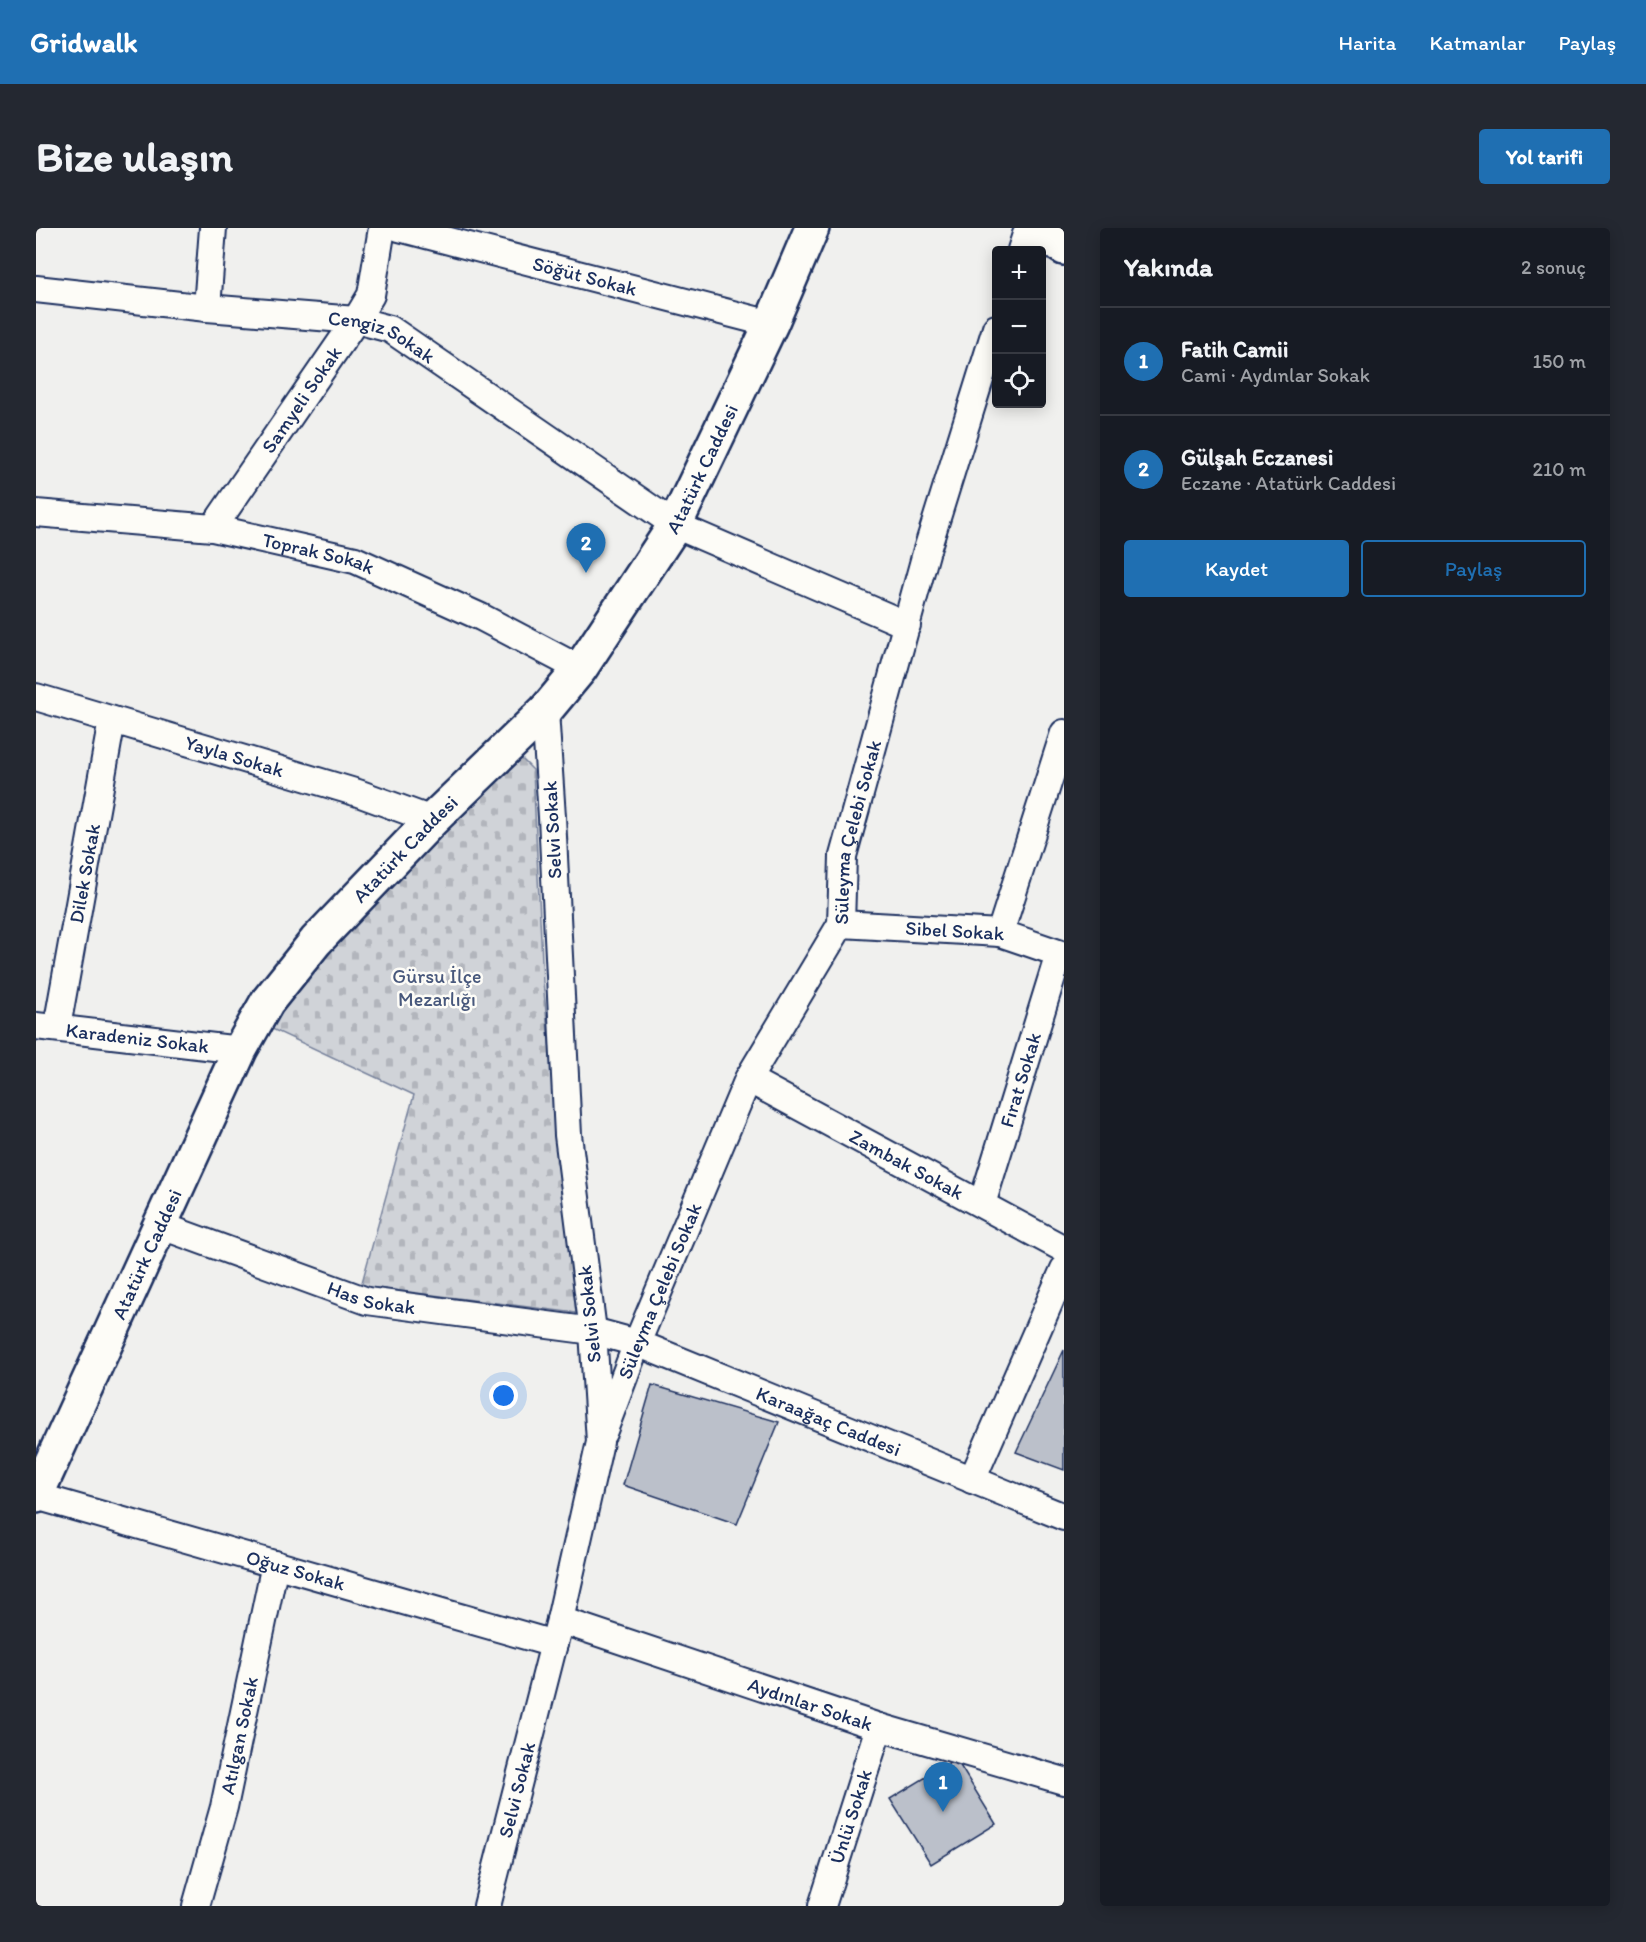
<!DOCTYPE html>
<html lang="tr">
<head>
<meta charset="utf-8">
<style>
  body { margin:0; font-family:Itim,sans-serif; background:#242831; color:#f1f3f6 }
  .controls { position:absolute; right:18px; top:18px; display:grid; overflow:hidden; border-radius:6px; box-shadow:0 3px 15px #0003 }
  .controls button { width:54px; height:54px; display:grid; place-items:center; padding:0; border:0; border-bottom:2px solid #363941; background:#171b24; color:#f1f3f6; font:30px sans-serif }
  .you { position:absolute; left:468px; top:1168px; width:21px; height:21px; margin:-15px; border:4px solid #fff; border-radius:50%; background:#1a73e8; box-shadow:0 0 0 9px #1a73e833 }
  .badge { display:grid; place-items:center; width:39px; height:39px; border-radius:50%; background:#1f6fb2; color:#fff; font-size:20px; font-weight:700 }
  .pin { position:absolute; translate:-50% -50px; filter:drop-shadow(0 2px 3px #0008) }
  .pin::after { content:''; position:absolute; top:32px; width:21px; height:18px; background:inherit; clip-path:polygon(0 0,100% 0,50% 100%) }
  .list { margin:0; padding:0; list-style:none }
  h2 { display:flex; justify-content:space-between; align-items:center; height:78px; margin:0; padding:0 24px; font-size:26px }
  h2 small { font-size:20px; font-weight:400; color:#9ea1a6 }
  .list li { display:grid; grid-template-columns:39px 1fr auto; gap:18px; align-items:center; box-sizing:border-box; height:108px; padding:0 24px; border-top:2px solid #363941 }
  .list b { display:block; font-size:22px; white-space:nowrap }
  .list p { margin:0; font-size:20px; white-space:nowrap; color:#9ea1a6 }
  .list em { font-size:20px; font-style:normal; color:#9ea1a6 }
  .actions { display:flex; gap:12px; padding:18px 24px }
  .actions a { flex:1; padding:14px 0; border:2px solid #1f6fb2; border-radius:6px; text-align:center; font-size:21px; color:#1f6fb2 }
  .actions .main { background:#1f6fb2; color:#fff }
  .icon { flex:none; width:33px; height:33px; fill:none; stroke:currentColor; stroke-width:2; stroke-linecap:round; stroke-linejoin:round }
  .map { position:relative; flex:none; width:1028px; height:1678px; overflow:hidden; border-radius:6px }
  header { display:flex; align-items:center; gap:36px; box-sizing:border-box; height:84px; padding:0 30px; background:#1f6fb2; color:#fff }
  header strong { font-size:28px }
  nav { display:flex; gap:33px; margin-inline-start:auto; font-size:21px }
  .intro { display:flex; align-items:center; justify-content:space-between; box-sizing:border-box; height:144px; padding:0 36px }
  h1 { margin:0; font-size:42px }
  .button { padding:15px 27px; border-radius:6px; background:#1f6fb2; color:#fff; font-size:21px; font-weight:700 }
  main { display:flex; gap:36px; padding:0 36px }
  aside { flex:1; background:#171b24; border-radius:6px; box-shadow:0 3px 15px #0003 }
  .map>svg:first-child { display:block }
</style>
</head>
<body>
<header>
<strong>Gridwalk</strong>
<nav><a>Harita</a><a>Katmanlar</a><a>Paylaş</a></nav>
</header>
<div class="intro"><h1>Bize ulaşın</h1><a class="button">Yol tarifi</a></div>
<main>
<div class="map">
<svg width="1028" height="1678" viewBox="0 0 1028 1678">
  <defs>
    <pattern id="cemetery-stones" width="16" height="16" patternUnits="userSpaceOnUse" patternTransform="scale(1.5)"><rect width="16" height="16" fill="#d0d3d8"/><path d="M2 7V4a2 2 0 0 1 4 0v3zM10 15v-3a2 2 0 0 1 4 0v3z" fill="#b2b5bc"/></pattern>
  </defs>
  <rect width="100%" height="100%" fill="#f0f0ee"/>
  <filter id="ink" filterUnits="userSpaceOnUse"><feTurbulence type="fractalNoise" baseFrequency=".0167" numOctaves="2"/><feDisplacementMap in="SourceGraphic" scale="12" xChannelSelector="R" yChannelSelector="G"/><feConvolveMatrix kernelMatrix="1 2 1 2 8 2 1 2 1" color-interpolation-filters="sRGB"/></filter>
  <g filter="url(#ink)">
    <path fill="url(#cemetery-stones)" stroke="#76819b" stroke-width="1.5" d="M484 529 497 542 507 754 540 1085 325 1058 378 867 236 801 273 740 353 656Z"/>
    <path fill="#bbc0ca" stroke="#1b2f5e" stroke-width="1.5" d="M1028 1122V1242L980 1224Z
      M616 1157 743 1194 701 1296 587 1257Z
      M920 1531 960 1596 895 1636 854 1571Z"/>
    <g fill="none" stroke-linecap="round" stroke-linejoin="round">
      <g stroke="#1b2f5e" stroke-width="30">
        <g id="minor">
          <path id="s1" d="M363 0 735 96"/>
          <path d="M985 22 992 0"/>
          <path id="s2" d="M0 61 171 80 320 92 354 101 639 297 871 397"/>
          <path d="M171 80 177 0"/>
          <path id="s3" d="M0 285 177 300 319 332 445 389 544 441"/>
          <path id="s4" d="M177 300 320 92 335 67 346 0"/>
          <path id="s5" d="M0 469 322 565 396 592"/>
          <path id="s6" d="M805 696 964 705 1028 727"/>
          <path d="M964 705 1028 505"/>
          <path id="s7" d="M0 798 204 822"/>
          <path id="s8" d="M21 799 76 492"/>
          <path id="s9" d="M712 851 1028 1021"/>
          <path id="s10" d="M946 976 1023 726"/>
          <path id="s11" d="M123 997 331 1073 557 1103 601 1115 1028 1289"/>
          <path id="s12" d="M567 1205 601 1115 712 851 805 696 807 628 890 325 960 100"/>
          <path d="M936 1252 1028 1041"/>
          <path id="s13" d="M0 1268 518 1416"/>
          <path id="s14" d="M524 1392 843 1499 1028 1553"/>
          <path id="s15" d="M160 1678 188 1579 239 1336"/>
          <path id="s16" d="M451 1678 524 1392 564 1214 557 1103 532 907 516 589 509 483"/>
          <path id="s17" d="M786 1678 843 1499"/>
        </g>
      </g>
      <g stroke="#1b2f5e" stroke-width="38">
        <g id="major">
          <path d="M997 0 1028 20"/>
          <path id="s18" d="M0 1268 204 822 231 774 280 713 396 592 509 483 544 441 639 297 735 96 776 0"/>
        </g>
      </g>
      <use href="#minor" stroke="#fdfcf7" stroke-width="26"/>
      <use href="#major" stroke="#fdfcf7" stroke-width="33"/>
    </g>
  </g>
  <g text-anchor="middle" stroke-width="5" stroke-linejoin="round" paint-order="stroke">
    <g font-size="20" fill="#1b2f5e" stroke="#fdfcf7">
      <text dy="7" stroke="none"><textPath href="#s1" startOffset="192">Söğüt Sokak</textPath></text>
      <text dy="7" stroke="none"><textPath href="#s2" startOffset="351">Cengiz Sokak</textPath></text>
      <text dy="7" stroke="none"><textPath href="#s4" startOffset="156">Samyeli Sokak</textPath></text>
      <text dy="7" stroke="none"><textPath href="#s18" startOffset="1238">Atatürk Caddesi</textPath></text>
      <text dy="7" stroke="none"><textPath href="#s3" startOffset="286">Toprak Sokak</textPath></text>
      <text dy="7" stroke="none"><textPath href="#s5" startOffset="207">Yayla Sokak</textPath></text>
      <text transform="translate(516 602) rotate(-93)" y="7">Selvi Sokak</text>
      <text dy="7" stroke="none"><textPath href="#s12" startOffset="657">Süleyma Çelebi Sokak</textPath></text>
      <text dy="7" stroke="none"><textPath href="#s18" startOffset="752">Atatürk Caddesi</textPath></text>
      <text dy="7" stroke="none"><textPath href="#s8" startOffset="156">Dilek Sokak</textPath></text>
      <text dy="7" stroke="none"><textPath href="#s6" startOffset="114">Sibel Sokak</textPath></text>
      <text dy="7" stroke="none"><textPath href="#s7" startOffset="102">Karadeniz Sokak</textPath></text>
      <text dy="7" stroke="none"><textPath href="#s10" startOffset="130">Fırat Sokak</textPath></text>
      <text dy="7" stroke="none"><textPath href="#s9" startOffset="180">Zambak Sokak</textPath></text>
      <text dy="7" stroke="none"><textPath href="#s18" startOffset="266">Atatürk Caddesi</textPath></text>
      <text dy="7" stroke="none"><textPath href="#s12" startOffset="153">Süleyma Çelebi Sokak</textPath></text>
      <text dy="7" stroke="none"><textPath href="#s11" startOffset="225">Has Sokak</textPath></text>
      <text transform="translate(553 1086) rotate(-96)" y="7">Selvi Sokak</text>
      <text dy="7" stroke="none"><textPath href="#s11" startOffset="702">Karaağaç Caddesi</textPath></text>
      <text dy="7" stroke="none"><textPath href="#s13" startOffset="270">Oğuz Sokak</textPath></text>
      <text dy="7" stroke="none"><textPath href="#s14" startOffset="264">Aydınlar Sokak</textPath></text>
      <text dy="7" stroke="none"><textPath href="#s15" startOffset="176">Atılgan Sokak</textPath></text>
      <text dy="7" stroke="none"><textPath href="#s16" startOffset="120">Selvi Sokak</textPath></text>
      <text dy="7" stroke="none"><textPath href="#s17" startOffset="94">Ünlü Sokak</textPath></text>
    </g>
    <g font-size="20" fill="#48587c" stroke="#fdfcf7">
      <text x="401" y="755">Gürsu İlçe<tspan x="401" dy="23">Mezarlığı</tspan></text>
    </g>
  </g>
</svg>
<div class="controls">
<button>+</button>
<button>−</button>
<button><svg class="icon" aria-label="locate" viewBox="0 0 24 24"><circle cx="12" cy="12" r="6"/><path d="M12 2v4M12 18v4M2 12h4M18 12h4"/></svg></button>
</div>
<div class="you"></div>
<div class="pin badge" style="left:907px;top:1584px">1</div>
<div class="pin badge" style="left:550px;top:345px">2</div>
</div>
<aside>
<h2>Yakında<small>2 sonuç</small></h2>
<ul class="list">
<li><span class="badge">1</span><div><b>Fatih Camii</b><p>Cami · Aydınlar Sokak</p></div><em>150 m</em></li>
<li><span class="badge">2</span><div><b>Gülşah Eczanesi</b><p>Eczane · Atatürk Caddesi</p></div><em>210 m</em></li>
</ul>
<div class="actions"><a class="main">Kaydet</a><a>Paylaş</a></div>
</aside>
</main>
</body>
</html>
